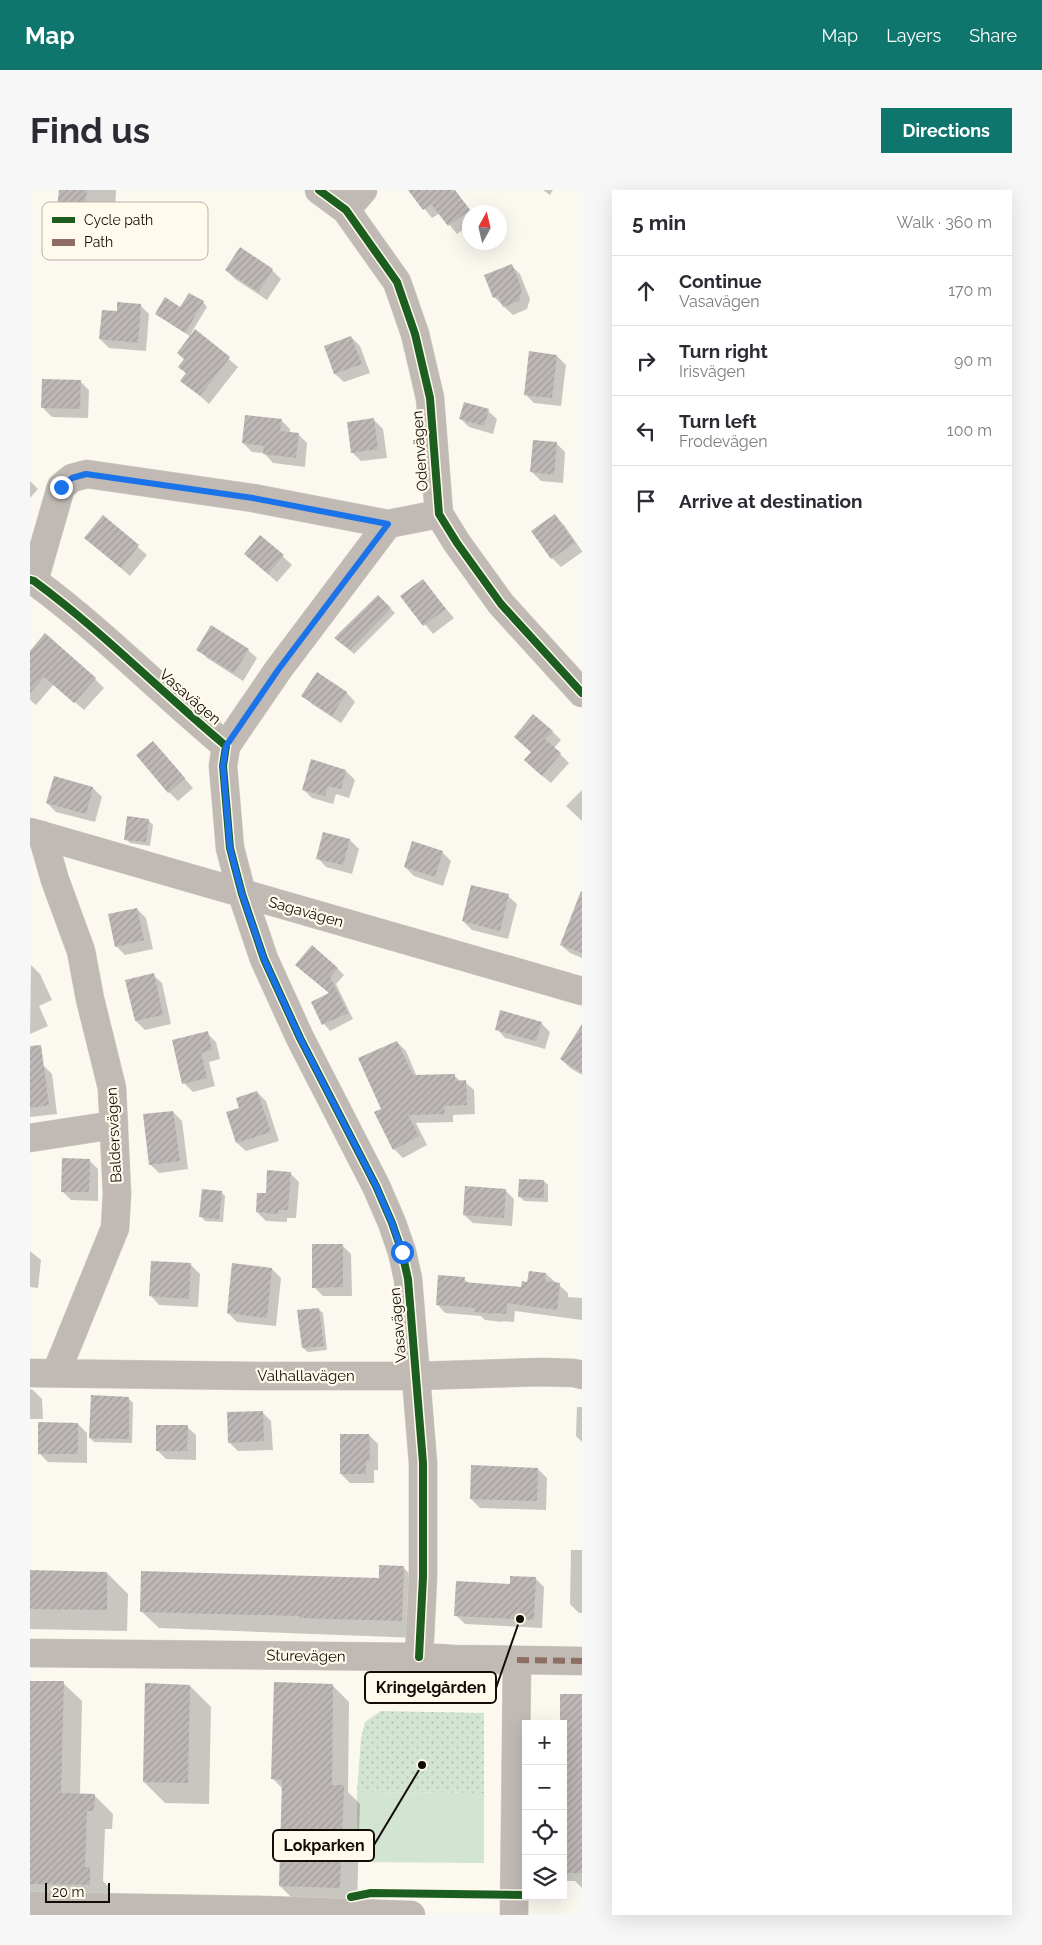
<!DOCTYPE html>
<html lang="en">
<head>
<meta charset="utf-8">
<style>
  body { margin:0; font-family:Raleway,sans-serif; background:#f7f7f7; color:#2b2b33 }
  .controls { position:absolute; right:15px; bottom:15px; display:grid; overflow:hidden; border-radius:0px; box-shadow:0 5px 20px #0002 }
  .controls button { width:45px; height:45px; display:grid; place-items:center; padding:0; border:0; border-bottom:1px solid #e1e1e2; background:#fff; color:#2b2b33; font:25px sans-serif }
  .compass { position:absolute; left:432px; top:15px; width:45px; height:45px; border-radius:50%; background:#fff; box-shadow:0 5px 20px #0002; rotate:8deg }
  .scale { position:absolute; left:15px; bottom:12px; width:65px; box-sizing:border-box; padding-left:5px; border:2px solid #100d06; border-top:0; font-size:14px; line-height:18px; white-space:nowrap; color:#100d06; -webkit-text-stroke:4px #fffaec; paint-order:stroke }
  .stop { position:absolute; width:15px; height:15px; margin:-11px; border:4px solid #1a73e8; border-radius:50%; background:#fff }
  .stop.end { background:#1a73e8; border-color:#fff; box-shadow:0 1px 5px #0008 }
  .list { margin:0; padding:0; list-style:none }
  h2 { display:flex; justify-content:space-between; align-items:center; height:65px; margin:0; padding:0 20px; font-size:21px }
  h2 small { font-size:16px; font-weight:400; color:#7c7c81 }
  .list li { display:grid; grid-template-columns:32px 1fr auto; gap:15px; align-items:center; box-sizing:border-box; height:70px; padding:0 20px; border-top:1px solid #e1e1e2 }
  .list b { display:block; font-size:19px; white-space:nowrap }
  .list p { margin:0; font-size:16px; white-space:nowrap; color:#7c7c81 }
  .list em { font-size:16px; font-style:normal; color:#7c7c81 }
  .icon { flex:none; width:28px; height:28px; fill:none; stroke:currentColor; stroke-width:2; stroke-linecap:round; stroke-linejoin:round }
  .map { position:relative; flex:none; width:552px; height:1725px; overflow:hidden; border-radius:0px }
  header { display:flex; align-items:center; gap:30px; box-sizing:border-box; height:70px; padding:0 25px; background:#0f766e; color:#fff }
  header strong { font-size:24px }
  nav { display:flex; gap:28px; margin-inline-start:auto; font-size:18px }
  .intro { display:flex; align-items:center; justify-content:space-between; box-sizing:border-box; height:120px; padding:0 30px }
  h1 { margin:0; font-size:35px }
  .button { padding:12px 22px; border-radius:0px; background:#0f766e; color:#fff; font-size:18px; font-weight:700 }
  main { display:flex; gap:30px; padding:0 30px }
  aside { flex:1; background:#fff; border-radius:0px; box-shadow:0 5px 20px #0002 }
  .map>svg:first-child { display:block }
</style>
</head>
<body>
<header>
<strong>Map</strong>
<nav><a>Map</a><a>Layers</a><a>Share</a></nav>
</header>
<div class="intro"><h1>Find us</h1><a class="button">Directions</a></div>
<main>
<div class="map">
<svg width="552" height="1725" viewBox="0 0 552 1725">
  <defs>
    <pattern id="park-dots" width="8" height="8" patternUnits="userSpaceOnUse" patternTransform="scale(1.25)"><rect width="8" height="8" fill="#d2e4d2"/><path d="M2 2h.1M6 6h.1" fill="none" stroke="#b3c2b3" stroke-width="1.8" stroke-linecap="round"/></pattern>
    <pattern id="building-hatch" width="6" height="6" patternUnits="userSpaceOnUse" patternTransform="scale(1.25)"><rect width="6" height="6" fill="#bdb7b5"/><path d="M-1 1l2-2M0 6l6-6M5 7l2-2" fill="none" stroke="#a19c9a"/></pattern>
  </defs>
  <rect width="100%" height="100%" fill="#fbf8f0"/>
  <path fill="url(#park-dots)" d="M351 1521 454 1523V1603L327 1602 331 1548 335 1532Z"/>
  <path fill="#d2e4d2" d="M327 1602 454 1603V1673L327 1672Z"/>
  <path fill="#0003" fill-rule="evenodd" d="M30 0H86L85 22 64 21V26L59 25 58 29 38 27 29 18ZM37 18 56 20V22L37 21Z
    M379 0H424L442 22H440V35L427 44 410 23 402 28Z
    M513 0H523L520 5Z
    M481 75 490 84 500 109 497 119 483 125 464 107Z
    M196 80H242L251 89 237 110 205 89Z
    M173 112 177 117 160 145 162 146 166 141 208 177 179 214 152 190 157 184 149 177 156 169 161 147 127 124Z
    M110 115 119 124 116 161 79 158 70 149 88 123Z
    M321 147 330 156 340 183 314 192 305 184 295 157Z
    M527 166 536 175 531 216 504 213 495 204Z
    M50 191 59 200 58 228 22 227 13 218Z
    M458 221 467 229 463 244 439 237 430 228Z
    M251 230 260 239V243L268 244 277 253 275 277 243 273 234 263 222 262 213 253Z
    M344 230 353 239 357 268 331 271 322 262Z
    M526 253 535 262 533 293 511 291 502 282Z
    M0 291 8 299 0 308Z
    M525 326 534 335 552 361V362L531 377 522 368Z
    M73 327 117 365 100 386 56 348Z
    M231 346 262 375 247 392 225 373Z
    M392 391 424 428 403 444 372 407Z
    M348 407 365 423 324 464 310 452Z
    M168 459 218 460 227 468 213 491 177 468Z
    M0 462 65 489 74 498 54 520 24 494 6 515 0 510Z
    M287 484 317 503 325 512 311 533 282 514 273 505Z
    M522 541 531 550 524 558 539 573 521 593 504 579 502 563 485 547Z
    M131 561 163 598 148 611 139 602Z
    M316 581 325 590 319 608 306 604 303 614 282 608 273 599Z
    M63 598 72 607 65 632 26 622 17 613Z
    M552 600V631L536 616Z
    M118 630 123 635 120 656 100 653 96 649Z
    M320 650 329 659 322 684 296 677 288 668Z
    M412 662 421 671 413 696 384 686 375 677Z
    M478 706 487 714 478 749 442 740 433 731Z
    M107 719 116 728 123 759 95 765 86 756Z
    M552 735V768L540 763 531 755Z
    M1 775 10 784 22 810 9 816 18 836 0 844Z
    M307 778 314 785 306 794 323 829 300 841 294 834 283 813 301 804 273 781Z
    M123 785 132 793 141 834 115 840 106 831 97 791Z
    M511 833 520 842 515 859 475 848 467 839Z
    M552 840V885L540 878 531 869Z
    M177 843 186 852 190 869 179 872 185 896 163 902 154 893Z
    M367 852 376 861 387 887 424 885 431 892H435L444 900 445 924 423 925V932L386 933 397 955 373 968 364 959 353 919Z
    M13 875 22 884 27 924 0 927V877Z
    M227 902 236 911 249 951 216 961 207 953 198 923 211 919Z
    M143 922 152 931 158 979 129 983 120 974Z
    M59 970 68 979V1011L41 1010 32 1001Z
    M260 983 269 992 266 1028H257V1032L236 1031 227 1022 237 1004Z
    M514 991 518 995V1012L494 1011 490 1007Z
    M475 1000 484 1009 482 1036 443 1033 434 1025Z
    M191 1002 195 1006 193 1032 175 1031 171 1026Z
    M312 1055 321 1064 322 1106H293L284 1097Z
    M0 1061 11 1070 8 1098 0 1097Z
    M161 1075 170 1084 168 1117 129 1115 121 1106Z
    M242 1079 251 1088 246 1136 207 1132 198 1123Z
    M516 1084 538 1103V1107L552 1108V1130L485 1121 484 1132 473 1131V1132L455 1130 451 1126 415 1123 407 1114 434 1089 439 1094 492 1099Z
    M288 1119 293 1123 297 1160 278 1162 273 1158Z
    M0 1199 3 1200 12 1209 13 1229H0Z
    M99 1209 103 1213 102 1253 64 1252 60 1248Z
    M547 1217H552V1252L546 1246Z
    M232 1222 241 1231 243 1260 208 1261 199 1252Z
    M48 1234 57 1243V1273L18 1272 9 1263Z
    M157 1237 166 1245V1270L136 1269 127 1260Z
    M339 1245 348 1254V1280H344V1293H320L311 1284Z
    M508 1279 517 1288 516 1320 450 1318 441 1309Z
    M541 1360H552V1423H549L540 1414Z
    M373 1377 390 1395 389 1448 129 1438 111 1421 350 1389Z
    M0 1382 77 1383 98 1404 97 1441 0 1439Z
    M505 1388 514 1397 512 1438 435 1434 426 1425 481 1395Z
    M0 1492 33 1493 52 1511 50 1605H64L83 1624 82 1639H75L73 1691 78 1696V1713L10 1711 0 1701Z
    M302 1495 319 1512 318 1602 330 1614 327 1715 267 1713 250 1696 253 1599 243 1589Z
    M160 1496 181 1517 179 1614 135 1613 114 1592Z
    M552 1505V1698L545 1691H533V1534H523V1530H531Z"/>
  <path fill="url(#building-hatch)" d="M29 0H57L55 17H50V21L27 19Z
    M378 0H425L440 20 418 36 401 14 393 20Z
    M210 57 243 79 228 102 195 80Z
    M482 74 492 99 489 111 473 117 468 106 463 108 454 85Z
    M159 103 174 111 155 143 125 124 135 107 150 117Z
    M87 112 111 114 108 153 69 149 72 120 87 121Z
    M165 139 200 167 170 206 150 191 156 183 148 177 154 169 147 163Z
    M321 146 332 174 304 184 294 156Z
    M499 161 527 165 522 208 494 205Z
    M12 189 51 190 50 219 11 218Z
    M434 212 459 219 454 236 429 229Z
    M215 225 252 229 250 241 269 243 266 268 233 264 234 256 212 253Z
    M344 228 348 259 321 263 317 232Z
    M503 250 527 252 524 285 500 282Z
    M525 324 545 353 521 369 501 341Z
    M73 325 109 355 91 378 54 348Z
    M230 345 254 365 238 384 214 364Z
    M393 389 416 419 393 436 370 406Z
    M348 405 361 418 320 460 304 448Z
    M181 435 219 459 204 483 166 460Z
    M15 443 66 488 44 513 14 487 0 503V461Z
    M287 482 317 502 302 526 271 506Z
    M503 524 523 541 515 549 531 563 512 586 494 570 501 562 484 547Z
    M123 551 155 588 138 603 106 565Z
    M281 569 316 580 311 599 298 596 295 606 272 600Z
    M24 586 63 597 56 624 16 613Z
    M97 626 119 629 116 652 94 650Z
    M293 642 320 649 313 675 286 669Z
    M382 651 413 661 405 687 374 677Z
    M441 695 479 704 470 741 432 731Z
    M551 701 552 702V763L530 755Z
    M107 718 114 750 85 757 78 724Z
    M282 755 308 778 300 787 318 823 292 835 281 812 299 803 265 775Z
    M124 783 133 825 105 831 95 790Z
    M470 820 512 832 506 851 465 840Z
    M552 834V883L530 869Z
    M178 841 182 860 171 863 177 888 152 894 142 850Z
    M367 851 383 885 425 884V891L436 890 437 915 414 916 415 924 378 925 389 946 363 960 344 922 351 919 328 868Z
    M11 855 19 915 0 918V856Z
    M227 901 241 942 206 953 196 922 209 918 206 908Z
    M143 921 150 971 119 975 113 924Z
    M32 968 60 969 59 1002H31Z
    M237 980 261 982 258 1020H249L248 1024 226 1022 227 1003H236Z
    M489 989 514 990V1008L488 1007Z
    M435 996 476 999 474 1028 433 1025Z
    M172 999 192 1001 189 1029 169 1027Z
    M282 1054H313V1097L282 1098Z
    M121 1071 161 1073 159 1109 119 1106Z
    M202 1073 242 1078 237 1128 197 1123Z
    M499 1081 516 1083 515 1091 530 1093 527 1120 477 1113 476 1124 465 1123V1124L445 1122V1118L406 1115 408 1085 435 1087 434 1092 491 1097 492 1091 497 1092Z
    M289 1118 294 1156 272 1158 267 1120Z
    M61 1205 99 1207V1249L59 1248Z
    M233 1221 234 1251 198 1253 197 1222Z
    M8 1232 48 1233V1264H8Z
    M126 1235H158L157 1261H126Z
    M310 1244H339L340 1271 336 1272V1284H310Z
    M441 1275 508 1278 507 1311 440 1309Z
    M349 1375 374 1376 372 1431 269 1428V1426L110 1422 111 1381 349 1388Z
    M0 1380 77 1382V1420L0 1419Z
    M480 1386 506 1387 504 1430 424 1426 426 1391 480 1394Z
    M0 1491H34L31 1603 65 1604 64 1621H57L55 1677H60V1695L0 1694Z
    M244 1492 303 1494 302 1595H314L310 1698 249 1696 252 1590 241 1589Z
    M115 1493 160 1495 158 1593 113 1592Z
    M530 1504H552V1683H533V1534H530Z"/>
  <g fill="none" stroke-linecap="round" stroke-linejoin="round">
    <g stroke="#d5d2cb" stroke-width="29">
      <path id="minor" d="M289 0 316 20 367 92 385 144 400 208 409 324 427 353 471 414 552 503
        M316 20 333 0
        M0 390 4 391C72 441 131 502 196 556L193 576 200 658 212 704 234 769 270 848 346 996 362 1033 372 1062 378 1089 393 1273V1387L389 1467
        M4 391 31 297 42 288 57 284 223 308 358 334
        M196 556 248 480 358 334 409 324
        M0 642 552 801
        M12 645 25 690 51 761 60 809 82 898 87 1004 85 1038 26 1183
        M0 948 84 935
        M0 1183 226 1186H387L511 1182 544 1183 552 1185
        M0 1463 389 1467 424 1469 552 1471
        M0 1716 232 1720 381 1725
        M484 1725 487 1470"/>
    </g>
    <use href="#minor" stroke="#c0b9b4" stroke-width="28"/>
    <path stroke="#8d6e63" stroke-width="6" stroke-dasharray="12 6" stroke-linecap="butt" d="M487 1470 552 1471"/>
    <g stroke="#fffaec" stroke-width="11">
      <path id="cycleway" d="M289 0 316 20 367 92 385 144 400 208 409 324 427 353 471 414 552 503
        M0 390 4 391C72 441 131 502 196 556L193 576 200 658 212 704 234 769 270 848 346 996 362 1033 372 1062 378 1089 393 1273V1387L389 1467
        M321 1707 341 1703 496 1705"/>
    </g>
    <use href="#cycleway" stroke="#1b5e20" stroke-width="8"/>
  </g>
  <g fill="none" stroke-linecap="round" stroke-linejoin="round">
    <path stroke="#1a73e8" stroke-width="6" d="M31 297 42 288 56 284 223 308 358 334 248 480 196 556 193 576 200 658 212 704 234 769 270 848 346 996 362 1033 372 1062"/>
  </g>
  <g text-anchor="middle" stroke-width="4.5" stroke-linejoin="round" paint-order="stroke">
    <g font-size="15" fill="#100d06" stroke="#fffaec">
      <text transform="translate(390 261) rotate(-94)" y="5">Odenvägen</text>
      <text transform="translate(160 507) rotate(41)" y="5">Vasavägen</text>
      <text transform="translate(276 722) rotate(16)" y="5">Sagavägen</text>
      <text transform="translate(84 945) rotate(-93)" y="5">Baldersvägen</text>
      <text transform="translate(368 1135) rotate(-95)" y="5">Vasavägen</text>
      <text x="276" y="1191">Valhallavägen</text>
      <text transform="translate(276 1466) rotate(1)" y="5">Sturevägen</text>
    </g>
  </g>
  <rect x="12" y="12" width="166" height="58" rx="8" fill="#fffaec" stroke="#b7b3a7" stroke-width="1"/>
  <rect x="22" y="27" width="23" height="6" fill="#1b5e20"/>
  <rect x="22" y="49" width="23" height="7" fill="#8d6e63"/>
  <g font-size="14" fill="#100d06">
    <text x="54" y="35">Cycle path</text>
    <text x="54" y="57">Path</text>
  </g>
  <path fill="none" stroke="#100d06" stroke-width="2" d="M490 1429L466 1498M392 1575L344 1655"/>
  <g fill="#100d06" stroke="#fffaec" stroke-width="2">
    <circle cx="490" cy="1429" r="5"/>
    <circle cx="392" cy="1575" r="5"/>
  </g>
  <g fill="#fffaec" stroke="#100d06" stroke-width="2">
    <rect x="335" y="1482" width="131" height="31" rx="5"/>
    <rect x="243" y="1640" width="101" height="31" rx="5"/>
  </g>
  <g font-size="16" text-anchor="middle" font-weight="bold" fill="#100d06">
    <text x="401" y="1503">Kringelgården</text>
    <text x="294" y="1661">Lokparken</text>
  </g>
</svg>
<div class="controls">
<button>+</button>
<button>−</button>
<button><svg class="icon" aria-label="locate" viewBox="0 0 24 24"><circle cx="12" cy="12" r="6"/><path d="M12 2v4M12 18v4M2 12h4M18 12h4"/></svg></button>
<button><svg class="icon" aria-label="layers" viewBox="0 0 24 24"><path d="M12 4l9 5-9 5-9-5zM3 14l9 5 9-5"/></svg></button>
</div>
<svg class="compass" viewBox="-18 -18 36 36"><path d="M0-13l5 13h-10z" fill="#e53935"/><path d="M0 13l5-13h-10z" fill="#7c7c81"/></svg>
<div class="scale">20 m</div>
<div class="stop" style="left:372px;top:1062px"></div>
<div class="stop end" style="left:31px;top:297px"></div>
</div>
<aside>
<h2>5 min<small>Walk · 360 m</small></h2>
<ul class="list">
<li><svg class="icon" aria-label="ahead" viewBox="0 0 24 24"><path d="M12 20V5M6 11l6-6 6 6"/></svg><div><b>Continue</b><p>Vasavägen</p></div><em>170 m</em></li>
<li><svg class="icon" aria-label="right" viewBox="0 0 24 24"><path d="M7 20v-9h11M14 6l5 5-5 5"/></svg><div><b>Turn right</b><p>Irisvägen</p></div><em>90 m</em></li>
<li><svg class="icon" aria-label="left" viewBox="0 0 24 24"><path d="M17 20v-9H6M10 6l-5 5 5 5"/></svg><div><b>Turn left</b><p>Frodevägen</p></div><em>100 m</em></li>
<li><svg class="icon" aria-label="arrive" viewBox="0 0 24 24"><path d="M6 21V4h12l-3 4 3 4H6"/></svg><div><b>Arrive at destination</b></div></li>
</ul>
</aside>
</main>
</body>
</html>
